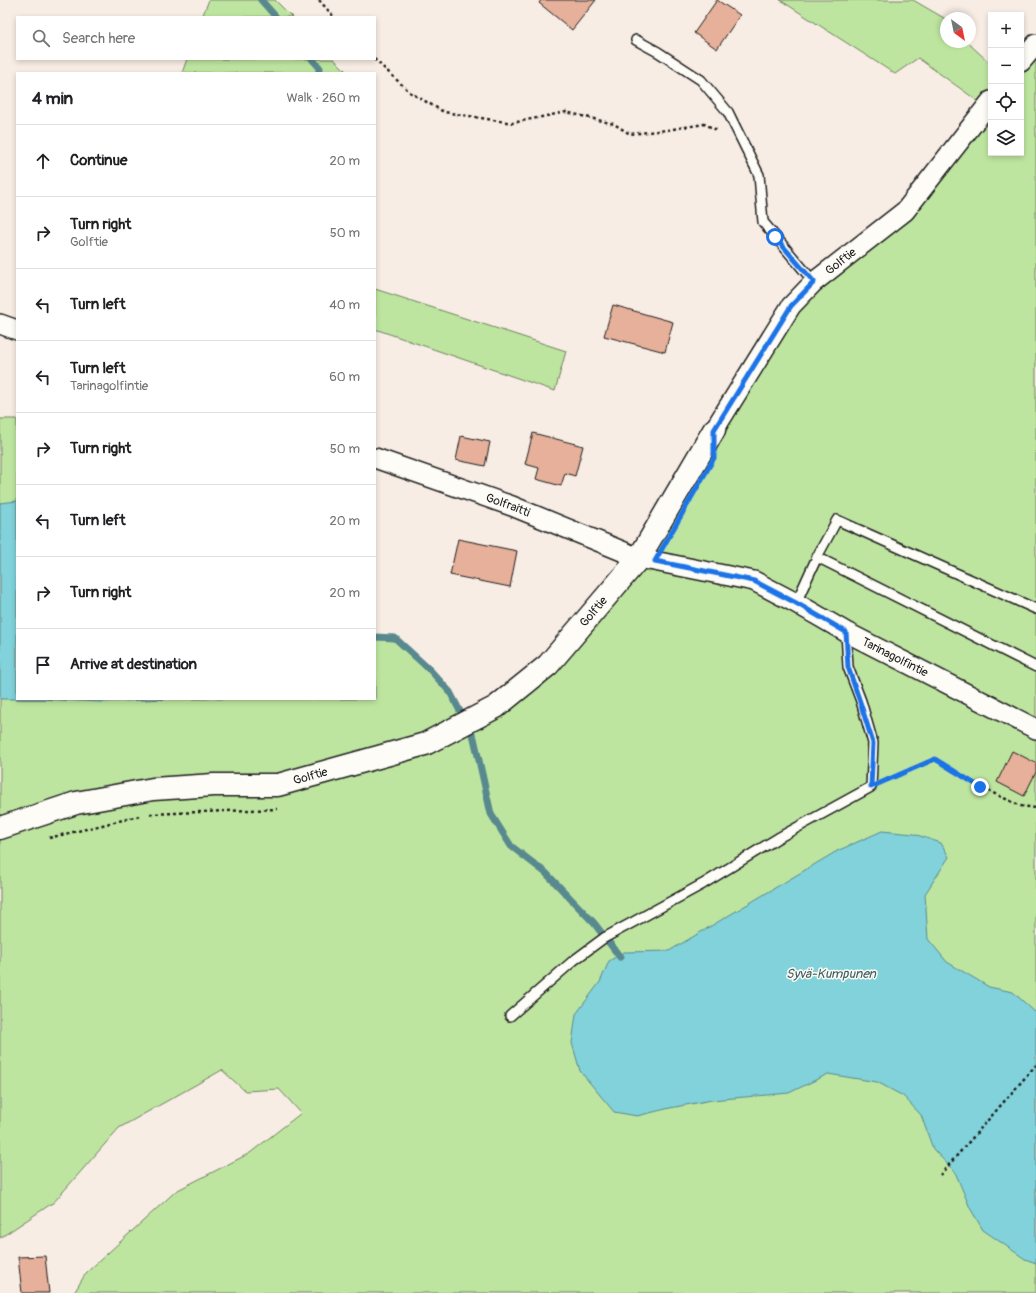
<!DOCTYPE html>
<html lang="en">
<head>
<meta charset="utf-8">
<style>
  body { margin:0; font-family:Pangolin,sans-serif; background:#f2f2f2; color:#202124 }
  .controls { position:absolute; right:12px; top:12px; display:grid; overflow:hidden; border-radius:0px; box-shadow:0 2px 6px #0003 }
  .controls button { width:36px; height:36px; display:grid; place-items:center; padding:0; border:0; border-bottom:1px solid #e0e0e0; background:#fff; color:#202124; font:20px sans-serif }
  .compass { position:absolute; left:940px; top:12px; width:36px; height:36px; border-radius:50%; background:#fff; box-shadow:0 2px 6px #0003; rotate:147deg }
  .stop { position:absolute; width:12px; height:12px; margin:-9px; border:3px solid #1a73e8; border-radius:50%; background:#fff }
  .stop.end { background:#1a73e8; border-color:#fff; box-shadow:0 1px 4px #0008 }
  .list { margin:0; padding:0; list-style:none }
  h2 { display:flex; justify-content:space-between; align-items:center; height:52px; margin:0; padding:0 16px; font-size:17px }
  h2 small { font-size:13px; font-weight:400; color:#757577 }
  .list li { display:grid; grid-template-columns:26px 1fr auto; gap:12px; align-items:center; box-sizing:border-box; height:72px; padding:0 16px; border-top:1px solid #e0e0e0 }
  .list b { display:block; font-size:15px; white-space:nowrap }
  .list p { margin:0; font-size:13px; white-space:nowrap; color:#757577 }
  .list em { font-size:13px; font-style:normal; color:#757577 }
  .icon { flex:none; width:22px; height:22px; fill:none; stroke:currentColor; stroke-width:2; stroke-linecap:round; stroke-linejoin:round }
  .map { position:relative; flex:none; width:1036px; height:1293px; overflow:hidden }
  .search { position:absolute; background:#fff; box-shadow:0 2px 6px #0003; left:16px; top:16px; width:360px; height:44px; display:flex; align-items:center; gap:10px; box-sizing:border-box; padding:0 14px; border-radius:0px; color:#757577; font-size:15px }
  .panel { position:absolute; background:#fff; box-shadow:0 2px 6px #0003; left:16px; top:72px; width:360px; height:628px; border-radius:0px }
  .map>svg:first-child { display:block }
</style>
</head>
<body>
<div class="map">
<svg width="1036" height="1293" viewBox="0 0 1036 1293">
  <rect width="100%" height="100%" fill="#f8ede4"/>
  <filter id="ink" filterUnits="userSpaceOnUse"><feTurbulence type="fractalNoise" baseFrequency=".025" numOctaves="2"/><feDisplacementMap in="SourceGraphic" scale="8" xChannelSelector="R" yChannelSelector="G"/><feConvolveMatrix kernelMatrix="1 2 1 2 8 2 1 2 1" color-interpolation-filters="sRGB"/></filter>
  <g filter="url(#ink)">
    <path fill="#bee5a0" stroke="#6d805e" d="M209 0H275L292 17H202Z
      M780 0H913L944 18 946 20V42H967L991 64V153H1021V62L1036 44V1293H74L86 1273 176 1191 250 1153 301 1113 279 1089 245 1091 222 1070 119 1128 54 1202 0 1238V419H17V699H375V637L395 638 430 670 450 692 466 723 496 707 639 558 791 306 905 211 986 107 918 58 895 74Z
      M187 59H334L348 73H182Z
      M375 289 566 351 555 391 375 329Z"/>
    <path fill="#81d2da" stroke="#59898e" d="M17 501V699H164L101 702 39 699H0V503Z
      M882 831 914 834 941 843 949 857 925 894 928 939 947 962 989 987 1013 992 1036 1013V1263L1025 1259 983 1230 970 1208 955 1172 933 1149 921 1115 903 1096 877 1082 828 1074 789 1093 712 1100 670 1108 637 1116 614 1112 580 1071 572 1043 576 1014 600 982 609 961 624 952 669 951 837 851Z"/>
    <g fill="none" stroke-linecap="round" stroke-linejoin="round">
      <path stroke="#59898e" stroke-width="7" d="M261 0 276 17
        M312 59 320 68 318 73
        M375 637 395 638 430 670 450 692 474 738 491 814 511 846 546 873 594 923 620 957"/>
    </g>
    <path fill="#e6b09a" stroke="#1c1c1c" d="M541 0H596L572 30 539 3Z
      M717 0 740 15 717 49 694 33Z
      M613 305 673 322 665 352 604 336Z
      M533 433 583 446 575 476 565 473 561 486 536 479 539 468 525 464Z
      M461 436 490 442 485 466 456 460Z
      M458 539 517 551 510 587 450 575Z
      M1012 751 1036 763V772L1024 796 997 782Z
      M45 1256 49 1293H22L18 1257Z"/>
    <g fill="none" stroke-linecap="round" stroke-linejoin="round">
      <g stroke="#1c1c1c" stroke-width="12">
        <path id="lane" d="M636 40 658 52 701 80 728 112 759 175 763 222 814 282
          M817 557 837 520 1036 609
          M796 603 817 557 1036 667
          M510 1016 573 961 604 938 703 884 778 838 871 787 873 743 861 701 848 667 846 632"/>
      </g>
      <g stroke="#1c1c1c" stroke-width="22">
        <g id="street">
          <path d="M1021 62 1036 44"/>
          <path d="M0 324 17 330"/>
          <path id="s1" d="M714 430 791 306 814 282 905 211 991 101"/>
          <path id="s2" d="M375 458 512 506 639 558 754 581 796 603 846 632 1036 729"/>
        </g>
      </g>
      <g stroke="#1c1c1c" stroke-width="25">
        <g id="secondary">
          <path id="s3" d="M0 828 76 803 153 789 214 785H278L425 744 496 707 548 665 639 558 714 430"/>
        </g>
      </g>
      <path stroke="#1c1c1c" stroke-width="2.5" stroke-dasharray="3 3" stroke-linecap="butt" d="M319 0 334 17
        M374 59 411 93 444 112 512 123 566 112 614 124 630 134 667 130 704 124 719 131
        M887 780 935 759 980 787 1021 806 1036 808
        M150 814 277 809
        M49 838 139 816
        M940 1175 1036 1065"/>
      <use href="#lane" stroke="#fdfcf7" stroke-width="9"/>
      <use href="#street" stroke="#fdfcf7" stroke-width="19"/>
      <use href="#secondary" stroke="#fdfcf7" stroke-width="22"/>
    </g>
  </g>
  <g fill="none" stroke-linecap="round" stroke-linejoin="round" filter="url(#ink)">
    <path stroke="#1a73e8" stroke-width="5" d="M775 237 814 282 791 306 714 430V458L655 561 754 581 796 603 846 632 848 667 860 702 873 743 871 787 935 759 980 787"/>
  </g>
  <g text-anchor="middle" stroke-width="3" stroke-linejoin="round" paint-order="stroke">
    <g font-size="12" fill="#1c1c1c" stroke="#fdfcf7">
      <text dy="4" stroke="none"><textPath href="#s1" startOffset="213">Golftie</textPath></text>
      <text dy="4" stroke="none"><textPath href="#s2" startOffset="141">Golfraitti</textPath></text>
      <text dy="4" stroke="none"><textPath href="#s3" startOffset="653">Golftie</textPath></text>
      <text dy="4" stroke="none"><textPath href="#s2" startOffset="560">Tarinagolfintie</textPath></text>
      <text dy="4" stroke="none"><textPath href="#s3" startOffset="317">Golftie</textPath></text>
    </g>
    <g font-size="13" font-style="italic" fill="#3f5c5e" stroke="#fdfcf7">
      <text x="831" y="978">Syvä-Kumpunen</text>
    </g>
  </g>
</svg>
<div class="controls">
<button>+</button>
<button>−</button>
<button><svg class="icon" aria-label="locate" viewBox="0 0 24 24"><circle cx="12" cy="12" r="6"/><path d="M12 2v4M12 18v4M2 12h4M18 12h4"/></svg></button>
<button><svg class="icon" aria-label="layers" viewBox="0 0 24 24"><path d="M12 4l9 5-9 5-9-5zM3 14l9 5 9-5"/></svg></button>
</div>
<svg class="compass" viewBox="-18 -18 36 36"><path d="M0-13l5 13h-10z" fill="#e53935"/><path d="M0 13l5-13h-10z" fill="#757577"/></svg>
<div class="stop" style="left:775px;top:237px"></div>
<div class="stop end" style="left:980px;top:787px"></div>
<div class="search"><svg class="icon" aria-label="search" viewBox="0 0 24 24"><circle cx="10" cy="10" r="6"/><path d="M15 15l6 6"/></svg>Search here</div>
<section class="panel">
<h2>4 min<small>Walk · 260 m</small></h2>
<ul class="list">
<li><svg class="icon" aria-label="ahead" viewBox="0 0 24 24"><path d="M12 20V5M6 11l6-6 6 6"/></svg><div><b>Continue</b></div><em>20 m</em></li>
<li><svg class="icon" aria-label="right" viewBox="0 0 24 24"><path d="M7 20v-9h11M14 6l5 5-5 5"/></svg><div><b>Turn right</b><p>Golftie</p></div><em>50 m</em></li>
<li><svg class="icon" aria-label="left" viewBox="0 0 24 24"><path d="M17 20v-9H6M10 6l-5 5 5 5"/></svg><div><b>Turn left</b></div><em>40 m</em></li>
<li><svg class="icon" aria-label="left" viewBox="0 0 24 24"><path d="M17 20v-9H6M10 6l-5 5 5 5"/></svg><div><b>Turn left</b><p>Tarinagolfintie</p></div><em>60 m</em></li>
<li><svg class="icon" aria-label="right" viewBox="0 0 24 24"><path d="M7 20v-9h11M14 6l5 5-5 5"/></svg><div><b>Turn right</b></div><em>50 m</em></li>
<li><svg class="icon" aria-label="left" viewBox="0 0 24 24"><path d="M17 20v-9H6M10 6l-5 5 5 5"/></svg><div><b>Turn left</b></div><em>20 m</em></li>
<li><svg class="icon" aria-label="right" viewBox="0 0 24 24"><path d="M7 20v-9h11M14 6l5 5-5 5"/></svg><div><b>Turn right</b></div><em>20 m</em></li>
<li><svg class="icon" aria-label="arrive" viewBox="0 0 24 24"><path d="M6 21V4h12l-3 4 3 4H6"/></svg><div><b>Arrive at destination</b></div></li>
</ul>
</section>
</div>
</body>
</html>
